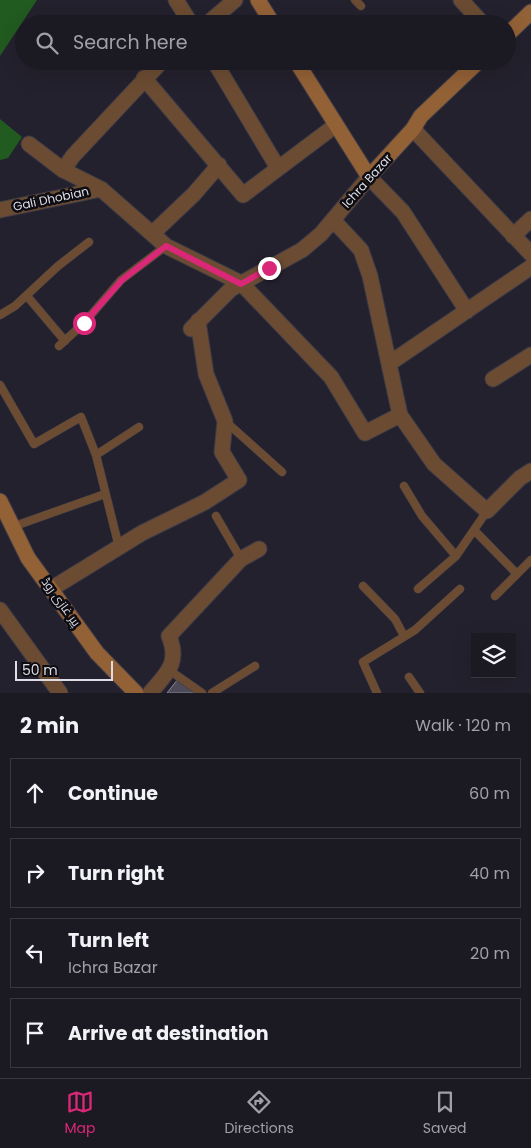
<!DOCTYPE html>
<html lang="en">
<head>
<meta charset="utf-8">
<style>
  body { margin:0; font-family:Poppins,Cairo,sans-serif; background:#24222a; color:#f1f3f6 }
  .controls { position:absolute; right:15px; bottom:15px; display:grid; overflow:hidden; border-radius:0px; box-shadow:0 5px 20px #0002 }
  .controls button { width:45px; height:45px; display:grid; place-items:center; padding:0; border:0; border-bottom:1px solid #393840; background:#1b1922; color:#f1f3f6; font:25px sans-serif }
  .scale { position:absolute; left:15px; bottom:12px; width:98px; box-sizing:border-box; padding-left:5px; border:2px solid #dedde6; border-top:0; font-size:14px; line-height:18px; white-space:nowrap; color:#dedde6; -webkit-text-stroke:4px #0d0c12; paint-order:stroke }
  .stop { position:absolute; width:15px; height:15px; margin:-11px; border:4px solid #db2777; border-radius:50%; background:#fff }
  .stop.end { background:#db2777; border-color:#fff; box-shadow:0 1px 5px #0008 }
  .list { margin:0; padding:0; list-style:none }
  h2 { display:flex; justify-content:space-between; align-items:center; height:65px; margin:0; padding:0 20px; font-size:21px }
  h2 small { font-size:16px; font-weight:400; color:#a0a0a5 }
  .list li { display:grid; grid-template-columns:32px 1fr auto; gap:15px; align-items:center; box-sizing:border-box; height:70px; margin:0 10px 10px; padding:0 10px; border:1px solid #393840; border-radius:0px }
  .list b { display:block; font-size:19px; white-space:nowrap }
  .list p { margin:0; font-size:16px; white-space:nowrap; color:#a0a0a5 }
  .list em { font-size:16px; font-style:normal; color:#a0a0a5 }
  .icon { flex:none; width:28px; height:28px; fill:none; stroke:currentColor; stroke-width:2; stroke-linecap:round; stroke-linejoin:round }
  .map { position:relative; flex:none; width:531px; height:693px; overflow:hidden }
  .search { position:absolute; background:#1b1922; box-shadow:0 5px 20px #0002; left:15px; right:15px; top:15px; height:55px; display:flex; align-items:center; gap:12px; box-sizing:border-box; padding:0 18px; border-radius:28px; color:#a0a0a5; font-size:19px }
  .sheet { height:385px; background:#1b1922 }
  nav { display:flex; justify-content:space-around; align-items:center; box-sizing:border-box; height:70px; border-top:1px solid #393840; background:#1b1922; font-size:14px; color:#a0a0a5 }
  nav a { display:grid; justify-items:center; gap:2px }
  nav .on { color:#db2777 }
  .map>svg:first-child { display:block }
</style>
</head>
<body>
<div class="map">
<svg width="531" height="693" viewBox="0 0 531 693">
  <rect width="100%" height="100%" fill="#24212e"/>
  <path fill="#215b1f" d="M0 0H37L0 56Z
    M0 119 22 137 8 158 0 160Z"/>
  <path fill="#4d4a59" stroke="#898696" d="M178 679 199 693H167Z"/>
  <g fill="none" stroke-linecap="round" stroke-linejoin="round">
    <g stroke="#3e3b48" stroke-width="9">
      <path id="lane" d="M355 0 361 6
        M27 296 65 341
        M0 315 15 306 58 266 89 242
        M59 346 84 323 121 280 166 246
        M0 385 34 444 81 417 96 455
        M225 421 282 472
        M404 486 422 516 456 556
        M216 516 241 559
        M12 527 105 494
        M474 530 517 574
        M119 547 96 455 139 427
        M363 586 395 619 404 636
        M418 589 456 556 487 511
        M495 596 531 560
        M169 670 202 693
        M409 677 420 693
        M212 693 255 666
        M377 693 363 662 415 630 460 589"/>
    </g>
    <g stroke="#3e3b48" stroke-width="17">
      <path id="street" d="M176 0 191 24
        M461 0 483 24
        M207 24 235 0
        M214 61 278 168
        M144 78 243 195 336 125
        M413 129 531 254
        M29 144 63 170 101 189 166 246 241 283 331 377 365 433 400 415
        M63 170 73 156 162 61
        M0 210 101 189
        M333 220 361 250 370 276 400 415 434 464 487 511 520 478 531 471
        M152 234 194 194 219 165
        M513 236 531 219
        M191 329 231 289 302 250 321 234 369 177 403 212 467 311
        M390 363 531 267
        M493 379 531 355
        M51 589 142 533 205 502 239 480 222 452 225 421 206 374 198 321
        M0 610 60 693
        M150 693C167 673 180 663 169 636L241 559 259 549"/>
    </g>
    <g stroke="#3e3b48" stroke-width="17">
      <path id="secondary" d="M258 0 273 24
        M507 35 531 12
        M296 61 369 177 413 129 421 116 479 61
        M0 501 28 558 97 653 136 693"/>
    </g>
    <use href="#lane" stroke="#6b4c32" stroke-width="8"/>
    <use href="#street" stroke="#6b4c32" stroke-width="15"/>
    <use href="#secondary" stroke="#936136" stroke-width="15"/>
  </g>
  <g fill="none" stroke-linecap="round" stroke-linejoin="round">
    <path stroke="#db2777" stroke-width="6" d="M84 323 122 280 166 246 241 284 269 268"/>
  </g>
  <g text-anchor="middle" stroke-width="5" stroke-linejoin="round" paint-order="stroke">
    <g font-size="12" fill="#dedde6" stroke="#0d0c12">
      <text transform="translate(367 181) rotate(-48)" y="4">Ichra Bazar</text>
      <text transform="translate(51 199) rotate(-12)" y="4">Gali Dhobian</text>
      <text transform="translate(61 602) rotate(54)" y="4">پیر غازی روڈ</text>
    </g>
  </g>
</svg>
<div class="controls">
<button><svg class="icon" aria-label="layers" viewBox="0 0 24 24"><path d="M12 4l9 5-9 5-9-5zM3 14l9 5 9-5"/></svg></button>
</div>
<div class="scale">50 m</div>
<div class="stop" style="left:84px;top:323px"></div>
<div class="stop end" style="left:269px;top:268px"></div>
<div class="search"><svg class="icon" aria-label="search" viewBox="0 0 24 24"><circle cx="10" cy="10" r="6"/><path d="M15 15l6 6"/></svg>Search here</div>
</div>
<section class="sheet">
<h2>2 min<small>Walk · 120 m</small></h2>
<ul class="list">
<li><svg class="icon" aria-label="ahead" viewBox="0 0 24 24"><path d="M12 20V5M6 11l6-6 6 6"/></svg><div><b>Continue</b></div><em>60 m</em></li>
<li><svg class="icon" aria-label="right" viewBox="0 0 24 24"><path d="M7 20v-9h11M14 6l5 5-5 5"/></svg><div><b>Turn right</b></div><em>40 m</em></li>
<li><svg class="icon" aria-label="left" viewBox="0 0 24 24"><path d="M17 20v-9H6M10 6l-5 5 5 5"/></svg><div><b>Turn left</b><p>Ichra Bazar</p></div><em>20 m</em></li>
<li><svg class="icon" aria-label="arrive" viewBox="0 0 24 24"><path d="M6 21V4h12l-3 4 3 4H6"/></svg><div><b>Arrive at destination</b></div></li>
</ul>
</section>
<nav>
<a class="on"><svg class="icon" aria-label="map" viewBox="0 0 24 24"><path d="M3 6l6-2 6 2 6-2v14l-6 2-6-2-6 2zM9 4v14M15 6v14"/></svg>Map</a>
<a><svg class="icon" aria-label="directions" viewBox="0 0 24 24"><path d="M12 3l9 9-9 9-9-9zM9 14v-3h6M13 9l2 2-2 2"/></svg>Directions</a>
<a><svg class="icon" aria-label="saved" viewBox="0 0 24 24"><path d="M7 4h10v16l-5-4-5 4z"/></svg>Saved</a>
</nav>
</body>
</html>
